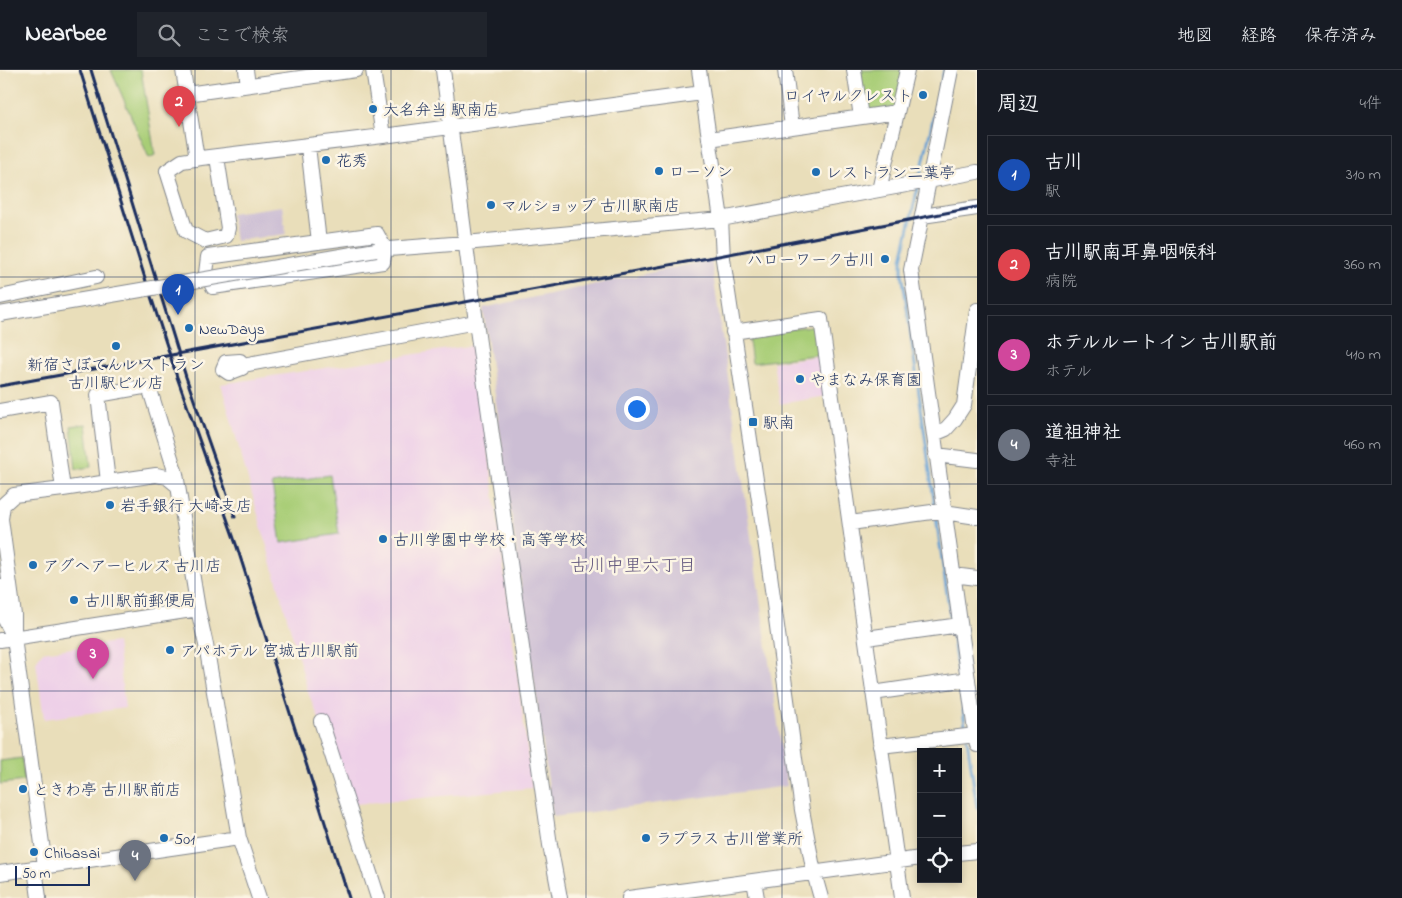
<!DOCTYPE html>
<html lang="ja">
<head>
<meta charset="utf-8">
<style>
  body { margin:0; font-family:"Indie Flower","Klee One",sans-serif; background:#20242c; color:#f1f3f6 }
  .controls { position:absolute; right:15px; bottom:15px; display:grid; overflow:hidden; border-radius:0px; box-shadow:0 2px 8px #0003 }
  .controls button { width:45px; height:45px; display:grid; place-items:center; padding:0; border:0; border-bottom:1px solid #363941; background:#171b24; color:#f1f3f6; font:25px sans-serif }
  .scale { position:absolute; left:15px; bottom:12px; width:75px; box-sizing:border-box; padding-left:5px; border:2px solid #1b2f5e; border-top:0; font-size:14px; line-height:18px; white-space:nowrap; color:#1b2f5e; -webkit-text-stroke:4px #fcf5e5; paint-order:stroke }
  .you { position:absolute; left:636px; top:338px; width:18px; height:18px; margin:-12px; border:4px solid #fff; border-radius:50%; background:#1a73e8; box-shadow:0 0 0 8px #1a73e833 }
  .badge { display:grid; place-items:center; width:32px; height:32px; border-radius:50%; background:#db2777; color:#fff; font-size:16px; font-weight:700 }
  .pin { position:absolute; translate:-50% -41px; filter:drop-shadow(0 1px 2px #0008) }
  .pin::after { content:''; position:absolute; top:26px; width:18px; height:15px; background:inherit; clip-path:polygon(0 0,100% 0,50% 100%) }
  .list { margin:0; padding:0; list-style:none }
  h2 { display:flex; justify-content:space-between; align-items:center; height:65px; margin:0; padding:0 20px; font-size:21px }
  h2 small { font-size:16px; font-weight:400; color:#9ea1a6 }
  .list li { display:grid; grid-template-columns:32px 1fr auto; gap:15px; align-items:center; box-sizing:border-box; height:80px; margin:0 10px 10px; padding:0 10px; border:1px solid #363941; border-radius:0px }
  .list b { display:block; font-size:19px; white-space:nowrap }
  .list p { margin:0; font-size:16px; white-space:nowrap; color:#9ea1a6 }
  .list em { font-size:16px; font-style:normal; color:#9ea1a6 }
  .icon { flex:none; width:28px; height:28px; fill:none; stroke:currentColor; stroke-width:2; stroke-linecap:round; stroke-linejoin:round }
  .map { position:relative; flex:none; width:977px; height:828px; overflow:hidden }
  header { display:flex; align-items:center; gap:30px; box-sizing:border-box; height:70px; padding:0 25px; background:#171b24; border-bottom:1px solid #363941 }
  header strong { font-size:24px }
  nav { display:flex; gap:28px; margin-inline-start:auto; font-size:18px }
  .search { width:350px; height:45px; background:#20242c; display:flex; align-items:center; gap:12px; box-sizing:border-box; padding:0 18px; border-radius:0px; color:#9ea1a6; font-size:19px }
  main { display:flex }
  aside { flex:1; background:#171b24 }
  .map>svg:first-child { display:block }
</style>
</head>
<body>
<header>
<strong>Nearbee</strong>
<div class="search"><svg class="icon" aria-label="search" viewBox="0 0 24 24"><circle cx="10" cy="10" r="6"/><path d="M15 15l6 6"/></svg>ここで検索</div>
<nav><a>地図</a><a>経路</a><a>保存済み</a></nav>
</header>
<main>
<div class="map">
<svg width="977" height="828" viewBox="0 0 977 828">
  <rect width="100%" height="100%" fill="#fcf5e5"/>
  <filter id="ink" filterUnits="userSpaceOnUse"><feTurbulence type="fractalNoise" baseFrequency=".02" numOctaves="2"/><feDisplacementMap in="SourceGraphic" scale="10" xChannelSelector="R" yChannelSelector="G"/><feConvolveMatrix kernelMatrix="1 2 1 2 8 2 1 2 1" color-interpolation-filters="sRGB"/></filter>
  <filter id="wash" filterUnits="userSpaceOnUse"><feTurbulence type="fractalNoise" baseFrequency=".0096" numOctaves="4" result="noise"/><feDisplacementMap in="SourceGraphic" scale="20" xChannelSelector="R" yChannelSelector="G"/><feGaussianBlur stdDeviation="1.12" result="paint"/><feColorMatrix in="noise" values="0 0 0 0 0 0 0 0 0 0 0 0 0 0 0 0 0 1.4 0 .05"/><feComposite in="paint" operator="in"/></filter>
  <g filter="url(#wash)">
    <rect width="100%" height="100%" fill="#e9deba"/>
    <path fill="#eed0e8" d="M475 275 532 718 355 734 309 625 221 314Z
      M819 286 826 326 780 334 773 292Z
      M117 572 125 638 44 649 36 592 42 582Z"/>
    <path fill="#ccbed4" d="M282 136 286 164 235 171 231 143Z
      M711 190 787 716 553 747 483 238Z"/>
    <path fill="#a8cd76" stroke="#627e6a" d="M111 0H141L155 85 149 88Z
      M856 0H904L896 38 866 43Z
      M818 255 822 284 752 293 748 264Z
      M86 354 91 397 76 399 71 356Z
      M330 405 339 464 281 473 272 414Z
      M22 688 24 711 0 714V691Z"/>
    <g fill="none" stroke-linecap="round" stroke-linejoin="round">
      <path stroke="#629fd3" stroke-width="3" d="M920 107 944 0
        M918 116 902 189V202L935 438
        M936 447 951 552
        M952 561 958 606
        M960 615 966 663
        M967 669 977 738"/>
    </g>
  </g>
  <g filter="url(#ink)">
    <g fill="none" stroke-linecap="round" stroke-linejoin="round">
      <g stroke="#82868c" stroke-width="16">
        <path id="minor" d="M183 0 197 89
          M246 0 248 15
          M373 0 383 66
          M443 0 476 252 550 775 560 828
          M699 0 721 149 723 189 768 490 802 740 814 803 821 828
          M785 0 792 57
          M854 0 861 47
          M187 24 356 0
          M709 69 897 42
          M308 76 319 172
          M217 87 228 158 226 166 205 171 186 161 167 101 182 91 201 88 383 66 702 23
          M879 120 907 0
          M977 138 922 146 911 200 977 675
          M922 146 951 0
          M377 164 385 179 383 192 213 217 206 203 208 187Z
          M376 180 465 173 721 149 977 102
          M0 227 96 207
          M733 262 821 249 902 828
          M243 295 240 291 226 292 223 299 229 303 242 298 243 295 476 252
          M0 341 51 332 63 419 14 425 3 435 1 449 14 545V568L45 796
          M934 364 946 359 955 349 964 335 977 240
          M936 385 977 390
          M178 416 176 404 150 320 143 317 98 325 108 412 156 405 167 407 178 416 198 539
          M63 419 108 412
          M850 453 932 442H944L977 447
          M953 505 977 508
          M0 516 4 548 12 563
          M866 568 960 555
          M0 570 198 539 206 575 239 768 259 828
          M873 623 968 609
          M321 651 378 828
          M880 676 976 665
          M958 783 977 781
          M35 798 39 828
          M0 803 239 768
          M754 811 757 828
          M629 828 921 788"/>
      </g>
      <use href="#minor" stroke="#fff" stroke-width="14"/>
      <path stroke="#1b2f5e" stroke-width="3" d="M80 0 144 205 177 307 237 477 349 828
        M91 0 186 307 235 447
        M0 316 708 188 977 137"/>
      <g stroke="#82868c" stroke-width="16" stroke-linecap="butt">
        <path id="minor-bridge" d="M0 244 376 180"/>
      </g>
      <use href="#minor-bridge" stroke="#fff" stroke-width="14"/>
    </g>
  </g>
  <path fill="none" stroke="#1b2f5e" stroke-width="1" stroke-opacity="0.55" d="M195 0V828M391 0V828M586 0V828M782 0V828M0 207H977M0 414H977M0 621H977"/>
  <g fill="#1f6fb2" stroke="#fcf5e5" stroke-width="2">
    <circle cx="923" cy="25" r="5"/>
    <circle cx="373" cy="39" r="5"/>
    <circle cx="326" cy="90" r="5"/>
    <circle cx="659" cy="101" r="5"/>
    <circle cx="816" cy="102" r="5"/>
    <circle cx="491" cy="135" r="5"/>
    <circle cx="885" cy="189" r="5"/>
    <circle cx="189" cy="258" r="5"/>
    <circle cx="116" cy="276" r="5"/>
    <circle cx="800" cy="309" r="5"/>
    <rect x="748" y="347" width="10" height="10" rx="2.5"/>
    <circle cx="110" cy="435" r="5"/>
    <circle cx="383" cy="469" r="5"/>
    <circle cx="33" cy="495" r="5"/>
    <circle cx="74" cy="530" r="5"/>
    <circle cx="170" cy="580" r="5"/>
    <circle cx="23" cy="719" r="5"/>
    <circle cx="164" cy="768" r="5"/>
    <circle cx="646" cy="768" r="5"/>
    <circle cx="34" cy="782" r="5"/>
  </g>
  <g text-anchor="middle" stroke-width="5" stroke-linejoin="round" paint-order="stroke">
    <g font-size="16" fill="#1b2f5e" stroke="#fcf5e5" text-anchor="start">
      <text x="913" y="31" text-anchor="end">ロイヤルクレスト</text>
      <text x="383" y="45">大名弁当 駅南店</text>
      <text x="336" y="96">花秀</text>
      <text x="669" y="107">ローソン</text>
      <text x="826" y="108">レストラン二葉亭</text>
      <text x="501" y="141">マルショップ 古川駅南店</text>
      <text x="875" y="195" text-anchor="end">ハローワーク古川</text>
      <text x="199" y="264">NewDays</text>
      <text x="116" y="300" text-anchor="middle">新宿さぼてんレストラン<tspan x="116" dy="18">古川駅ビル店</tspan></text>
      <text x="810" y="315">やまなみ保育園</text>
      <text x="763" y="358">駅南</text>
      <text x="120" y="441">岩手銀行 大崎支店</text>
      <text x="393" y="475">古川学園中学校・高等学校</text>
      <text x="43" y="501">アグヘアーヒルズ 古川店</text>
      <text x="84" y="536">古川駅前郵便局</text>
      <text x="180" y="586">アパホテル 宮城古川駅前</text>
      <text x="33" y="725">ときわ亭 古川駅前店</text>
      <text x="174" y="774">501</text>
      <text x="656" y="774">ラプラス 古川営業所</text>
      <text x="44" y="788">Chibasai</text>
    </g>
    <g font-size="18" fill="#5f547c" stroke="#fcf5e5">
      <text x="633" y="501">古川中里六丁目</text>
    </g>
  </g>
</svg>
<div class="controls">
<button>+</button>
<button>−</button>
<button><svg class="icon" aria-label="locate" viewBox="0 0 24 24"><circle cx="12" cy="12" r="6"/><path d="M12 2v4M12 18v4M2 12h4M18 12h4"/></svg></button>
</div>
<div class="scale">50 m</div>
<div class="you"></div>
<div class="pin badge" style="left:178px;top:245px;background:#1a4fb4">1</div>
<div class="pin badge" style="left:179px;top:57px;background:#e0444e">2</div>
<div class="pin badge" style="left:93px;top:609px;background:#d1479c">3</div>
<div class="pin badge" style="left:135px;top:811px;background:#6b7280">4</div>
</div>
<aside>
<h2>周辺<small>4件</small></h2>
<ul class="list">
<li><span class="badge" style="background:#1a4fb4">1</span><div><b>古川</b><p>駅</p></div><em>310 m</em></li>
<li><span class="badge" style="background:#e0444e">2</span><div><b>古川駅南耳鼻咽喉科</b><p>病院</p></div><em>360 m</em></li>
<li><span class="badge" style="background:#d1479c">3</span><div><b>ホテルルートイン 古川駅前</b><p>ホテル</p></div><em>410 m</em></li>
<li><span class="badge" style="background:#6b7280">4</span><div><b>道祖神社</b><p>寺社</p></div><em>460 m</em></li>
</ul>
</aside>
</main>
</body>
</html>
